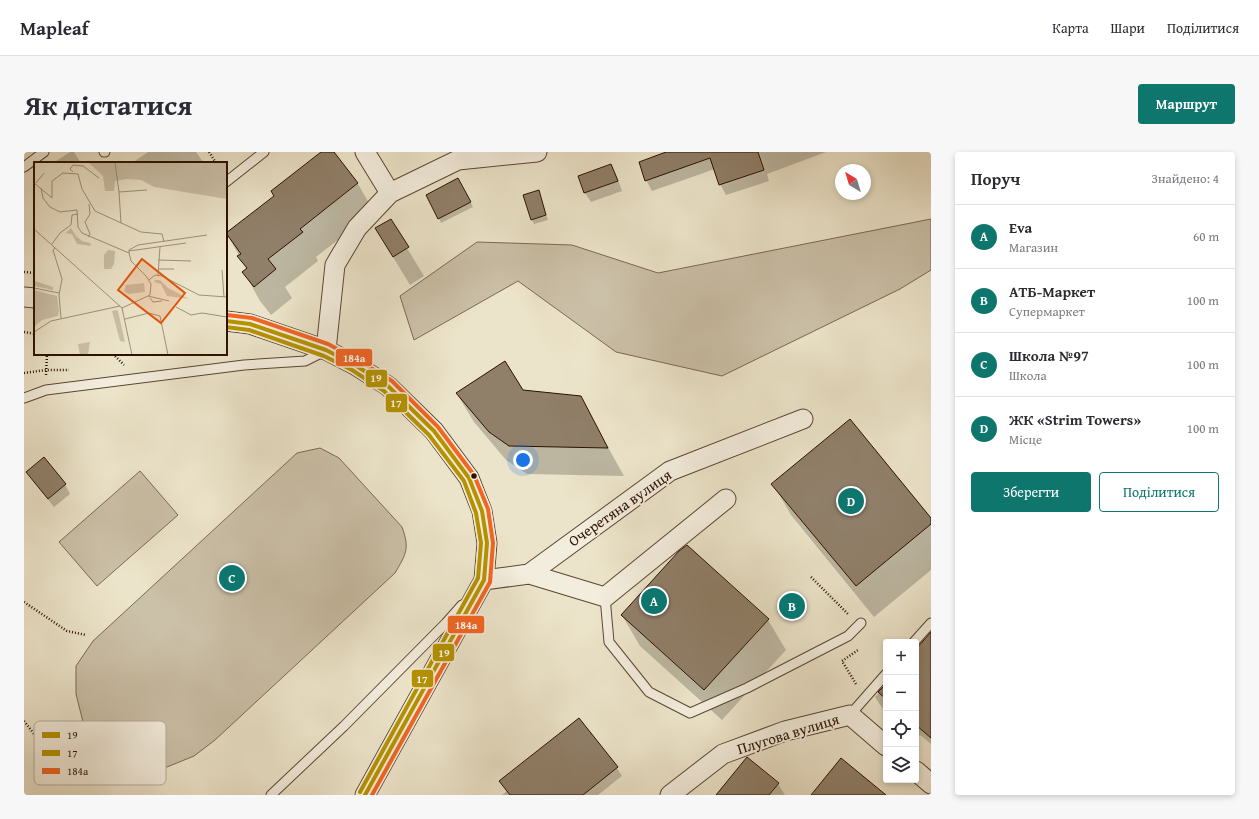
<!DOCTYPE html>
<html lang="uk">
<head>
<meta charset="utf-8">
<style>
  body { margin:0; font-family:"Gentium Book Plus",serif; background:#f7f7f7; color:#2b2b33 }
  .controls { position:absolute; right:12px; bottom:12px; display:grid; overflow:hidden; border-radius:4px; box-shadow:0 2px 6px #0003 }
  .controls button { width:36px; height:36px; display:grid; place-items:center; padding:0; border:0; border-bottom:1px solid #e1e1e2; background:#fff; color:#2b2b33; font:20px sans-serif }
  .compass { position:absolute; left:811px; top:12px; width:36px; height:36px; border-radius:50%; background:#fff; box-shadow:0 2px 6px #0003; rotate:322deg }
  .you { position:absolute; left:499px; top:308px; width:14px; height:14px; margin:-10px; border:3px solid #fff; border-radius:50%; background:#1a73e8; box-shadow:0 0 0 6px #1a73e833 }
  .badge { display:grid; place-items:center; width:26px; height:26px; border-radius:50%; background:#0f766e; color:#fff; font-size:13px; font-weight:700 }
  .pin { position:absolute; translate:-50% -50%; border:2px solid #fff; box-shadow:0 1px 4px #0006 }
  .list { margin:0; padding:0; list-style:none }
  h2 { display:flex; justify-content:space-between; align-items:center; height:52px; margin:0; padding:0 16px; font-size:17px }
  h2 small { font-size:13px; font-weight:400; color:#7c7c81 }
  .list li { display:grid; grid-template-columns:26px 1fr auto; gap:12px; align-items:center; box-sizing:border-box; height:64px; padding:0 16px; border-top:1px solid #e1e1e2 }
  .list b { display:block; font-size:15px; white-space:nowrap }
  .list p { margin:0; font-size:13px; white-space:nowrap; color:#7c7c81 }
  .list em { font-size:13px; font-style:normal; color:#7c7c81 }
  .actions { display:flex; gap:8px; padding:12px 16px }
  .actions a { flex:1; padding:9px 0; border:1px solid #0f766e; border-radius:4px; text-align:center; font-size:14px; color:#0f766e }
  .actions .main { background:#0f766e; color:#fff }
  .icon { flex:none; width:22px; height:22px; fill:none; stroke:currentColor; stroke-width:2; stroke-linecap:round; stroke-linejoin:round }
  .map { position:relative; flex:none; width:907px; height:643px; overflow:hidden; border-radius:4px }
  header { display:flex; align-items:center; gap:24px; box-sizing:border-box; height:56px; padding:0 20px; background:#fff; border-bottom:1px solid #e1e1e2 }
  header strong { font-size:19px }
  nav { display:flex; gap:22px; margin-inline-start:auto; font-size:14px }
  .intro { display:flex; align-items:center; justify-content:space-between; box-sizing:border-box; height:96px; padding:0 24px }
  h1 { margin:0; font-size:28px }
  .button { padding:10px 18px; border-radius:4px; background:#0f766e; color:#fff; font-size:14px; font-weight:700 }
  main { display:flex; gap:24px; padding:0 24px }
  aside { flex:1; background:#fff; border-radius:4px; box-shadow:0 2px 6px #0003 }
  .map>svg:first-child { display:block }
</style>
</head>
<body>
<header>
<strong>Mapleaf</strong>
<nav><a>Карта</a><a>Шари</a><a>Поділитися</a></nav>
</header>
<div class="intro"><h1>Як дістатися</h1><a class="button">Маршрут</a></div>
<main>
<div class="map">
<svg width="907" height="643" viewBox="0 0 907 643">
  <rect width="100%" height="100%" fill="#ece4ca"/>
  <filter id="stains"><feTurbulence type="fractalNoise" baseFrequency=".005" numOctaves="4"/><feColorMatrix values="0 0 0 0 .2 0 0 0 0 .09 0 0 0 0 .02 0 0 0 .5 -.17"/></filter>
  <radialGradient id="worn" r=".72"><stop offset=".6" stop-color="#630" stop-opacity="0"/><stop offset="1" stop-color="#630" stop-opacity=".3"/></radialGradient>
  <path fill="#cbc0a8" stroke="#7c6854" d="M907 67V118L876 137 698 224 592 200 494 129 390 188 376 144 453 90 548 93 634 121Z
    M296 296 315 306 378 375C386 397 382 402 371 421L191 588 170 604 143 615H121L96 609 77 595 60 574 52 542V514L69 489 273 301Z
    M116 319 154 363 73 434 35 390Z"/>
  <path fill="#0003" d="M46 0H50L57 11H29Z
    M124 0H172L180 11H108Z
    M298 0H309L334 32 350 60 292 105 294 109 261 135 268 146 247 163 236 149 220 120 223 118 203 82 251 44Z
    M645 0H802L743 22 745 29 702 43 696 32 691 17 628 39 622 28Z
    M587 13 592 22 598 39 567 50 561 41 555 24Z
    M434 28 449 55 417 71 415 66Z
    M514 39 524 68 510 72 508 68Z
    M366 68 400 124 386 133 369 105Z
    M498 239 556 245 600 324 503 322 482 308 450 270 433 242Z
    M3 320 41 332 46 342 30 355 9 329Z
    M749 332 907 367V418L850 465 767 363Z
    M598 463 744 468 762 498 698 568 616 494Z
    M907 482V592L896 583 892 588V499Z
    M862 533V562L851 545Z
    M723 607 754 632 761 643H694Z
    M593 616 598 624 574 643H478L483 639 477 629Z"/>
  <path fill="#907f69" stroke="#2c1100" d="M297 0H310L334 31 276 77 279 80 244 107 252 117 230 135 218 120 223 116 213 104 217 102 202 81 250 44 247 39Z
    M642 0H734L740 18 695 33 686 6 621 29 615 10Z
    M587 12 594 29 560 41 554 24Z
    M434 26 447 50 414 67 402 43Z
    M515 38 522 63 507 68 499 43Z
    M367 67 385 95 369 105 351 76Z
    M481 209 499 238 557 244 584 296 485 294 465 280 432 241Z
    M826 267 907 366V372L832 434 747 332Z
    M20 305 42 332 24 347 2 320Z
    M663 393 745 467 680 538 597 463 655 399Z
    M907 480V586L892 573V497Z
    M862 532V547L854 540Z
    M555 566 594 615 559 643H486L475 629Z
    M723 605 755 631 745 643H692Z
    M817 606 862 643H787Z"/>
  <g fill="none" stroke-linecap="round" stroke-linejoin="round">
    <g stroke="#5c4632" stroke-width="11">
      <path id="service" d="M80 0H81
        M0 15 20 0
        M202 30 240 0
        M0 246 22 238 220 213 281 209 301 199
        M581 445 585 490 625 540 666 561 723 536 824 484 837 471
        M890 490 907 471
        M826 563 862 522
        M247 643 320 574 422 471 438 453"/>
    </g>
    <g stroke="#5c4632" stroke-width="21">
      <path id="minor" d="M341 0 366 41
        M0 145 11 146
        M202 169 226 172 302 198 331 213 364 234 410 279 445 326 458 359 463 391 460 428 341 643
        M302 198 311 113 333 76 366 41 434 8 513 0
        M505 422 581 445 702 347
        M460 428 505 422 646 319 779 267
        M892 619 907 632
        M646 643 699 602 761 579 826 563 862 594"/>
    </g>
    <path stroke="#2c1100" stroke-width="2.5" stroke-dasharray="1 2" stroke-linecap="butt" d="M185 0 192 11
      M0 120 11 121
      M0 180 11 182
      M89 202 100 213
      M0 221 22 218H45
      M22 223 23 202
      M787 425 825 463
      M0 450 43 479 62 483
      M832 532 818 509 834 498
      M0 569 10 582"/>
    <use href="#service" stroke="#f3eddd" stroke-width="9"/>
    <use href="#minor" stroke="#f3eddd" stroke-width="19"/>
    <g stroke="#f3eddd" stroke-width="7">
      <path id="bus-1" d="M202 169 226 172 302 198 331 213 364 234 410 279 445 326 458 359 463 391 460 428 341 643"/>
    </g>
    <g stroke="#f3eddd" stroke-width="7">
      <path id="bus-2" d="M202 175 225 178 300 204 328 218 360 239 405 283 440 329 452 361 457 391 454 426 336 640"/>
    </g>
    <g stroke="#f3eddd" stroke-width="7">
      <path id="bus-3" d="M203 163 228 166 304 192 334 208 368 229 414 275 450 323 464 357 469 391 466 430 348 643"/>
    </g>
    <use href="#bus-1" stroke="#b59200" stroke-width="4"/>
    <use href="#bus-2" stroke="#b59200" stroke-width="4"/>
    <use href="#bus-3" stroke="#f26522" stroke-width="4"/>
  </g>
  <circle fill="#2c1100" stroke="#f3eddd" stroke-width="1.5" cx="450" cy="324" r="3.5"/>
  <g text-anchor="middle" stroke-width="3.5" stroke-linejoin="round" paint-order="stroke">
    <g font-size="15" fill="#2c1100" stroke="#f3eddd">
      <text transform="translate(596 356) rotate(-35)" y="5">Очеретяна вулиця</text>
      <text transform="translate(764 582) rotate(-17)" y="5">Плугова вулиця</text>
    </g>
  </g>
  <g transform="translate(10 10)">
    <rect width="193" height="193" fill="#ece4ca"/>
    <path d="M54 0H193V37L120 25 107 18 92 17 81 19 80 29H71L69 14ZM37 66 42 74 48 79 56 81 57 84 43 82 38 72 32 71ZM74 88 81 89 80 102 77 107H70V93ZM121 118H126L134 126 155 137 133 134 127 122 120 120ZM1 119 19 125V128L0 124ZM110 121 111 130 94 132 90 129 92 123ZM0 128 23 134 25 149 24 154 8 158 0 165ZM82 148 84 149 91 180 86 179 78 149ZM56 180 54 193H46L44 182Z" fill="#cbc0a8"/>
    <path fill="none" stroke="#9f9079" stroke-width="1" d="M81 0 85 30M39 10 36 7 39 3 49 4 65 16M0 21 18 36V19L29 11 44 12 48 27 61 49 107 70 128 72 130 80M2 21 10 11M7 26 9 36 16 45 26 50 43 48 44 65 48 71 95 91 97 99 112 114 117 122 116 133 88 146M87 61 85 30 113 28M0 67 88 146 98 193M54 75 56 72 51 60 56 52 55 42M18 82 26 71 37 63 38 53 44 52M21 86 19 88 28 117 25 133 27 156M95 89 152 81M95 91V88L104 83 173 73M124 98 157 99M125 107H140M188 108 190 135M124 113 126 85M115 118 121 113 128 114 165 133 193 135M0 126 25 131M114 134 135 139M116 136 119 140 128 139M142 145 157 153 168 151 193 155M91 157 115 151 126 154 134 193M0 170 17 159 86 144"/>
    <path fill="#df550b" fill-opacity="0.15" stroke="#df550b" stroke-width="2" d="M108 97 151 131 127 161 84 128Z"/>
    <rect width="193" height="193" fill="none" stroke="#2c1100" stroke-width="2"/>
  </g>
  <rect x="10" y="569" width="132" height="64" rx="6" fill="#f3eddd" stroke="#b7ab9b" stroke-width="1"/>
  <rect x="18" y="580" width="18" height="6" fill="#b59200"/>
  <rect x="18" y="598" width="18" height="6" fill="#b59200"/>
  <rect x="18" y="616" width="18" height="6" fill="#f26522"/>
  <g font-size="11" fill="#2c1100">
    <text x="43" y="587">19</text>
    <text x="43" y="605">17</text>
    <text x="43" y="623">184а</text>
  </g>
  <g stroke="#f3eddd" stroke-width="1.5">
    <rect x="311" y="196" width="38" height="19" rx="4" fill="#f26522"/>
    <rect x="341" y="217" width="23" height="19" rx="4" fill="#b59200"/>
    <rect x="361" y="241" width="23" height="20" rx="4" fill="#b59200"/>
    <rect x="423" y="463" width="38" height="19" rx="4" fill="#f26522"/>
    <rect x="408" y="491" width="23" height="19" rx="4" fill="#b59200"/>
    <rect x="387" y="517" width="23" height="19" rx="4" fill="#b59200"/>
  </g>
  <g font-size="11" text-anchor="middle" font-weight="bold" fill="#fff">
    <text x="330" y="210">184а</text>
    <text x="352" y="230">19</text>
    <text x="372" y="255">17</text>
    <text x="442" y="477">184а</text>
    <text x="420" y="505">19</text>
    <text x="398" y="531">17</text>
  </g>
  <rect width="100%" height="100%" filter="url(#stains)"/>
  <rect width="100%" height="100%" fill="url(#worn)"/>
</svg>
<div class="controls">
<button>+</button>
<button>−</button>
<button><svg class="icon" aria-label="locate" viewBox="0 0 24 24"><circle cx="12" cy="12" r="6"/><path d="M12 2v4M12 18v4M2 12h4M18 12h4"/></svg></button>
<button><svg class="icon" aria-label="layers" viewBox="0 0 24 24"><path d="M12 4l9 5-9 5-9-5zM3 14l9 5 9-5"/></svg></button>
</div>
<svg class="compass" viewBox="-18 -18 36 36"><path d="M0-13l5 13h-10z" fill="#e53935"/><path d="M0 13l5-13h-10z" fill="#7c7c81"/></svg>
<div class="you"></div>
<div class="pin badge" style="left:630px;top:449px">A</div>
<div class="pin badge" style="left:768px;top:454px">B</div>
<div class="pin badge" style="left:208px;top:426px">C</div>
<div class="pin badge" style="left:827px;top:349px">D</div>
</div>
<aside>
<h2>Поруч<small>Знайдено: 4</small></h2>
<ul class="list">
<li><span class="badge">A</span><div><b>Eva</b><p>Магазин</p></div><em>60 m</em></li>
<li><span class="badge">B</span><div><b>АТБ-Маркет</b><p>Супермаркет</p></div><em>100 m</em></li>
<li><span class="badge">C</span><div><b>Школа №97</b><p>Школа</p></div><em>100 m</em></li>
<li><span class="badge">D</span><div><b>ЖК «Strim Towers»</b><p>Місце</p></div><em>100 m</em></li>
</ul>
<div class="actions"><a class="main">Зберегти</a><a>Поділитися</a></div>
</aside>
</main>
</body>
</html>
